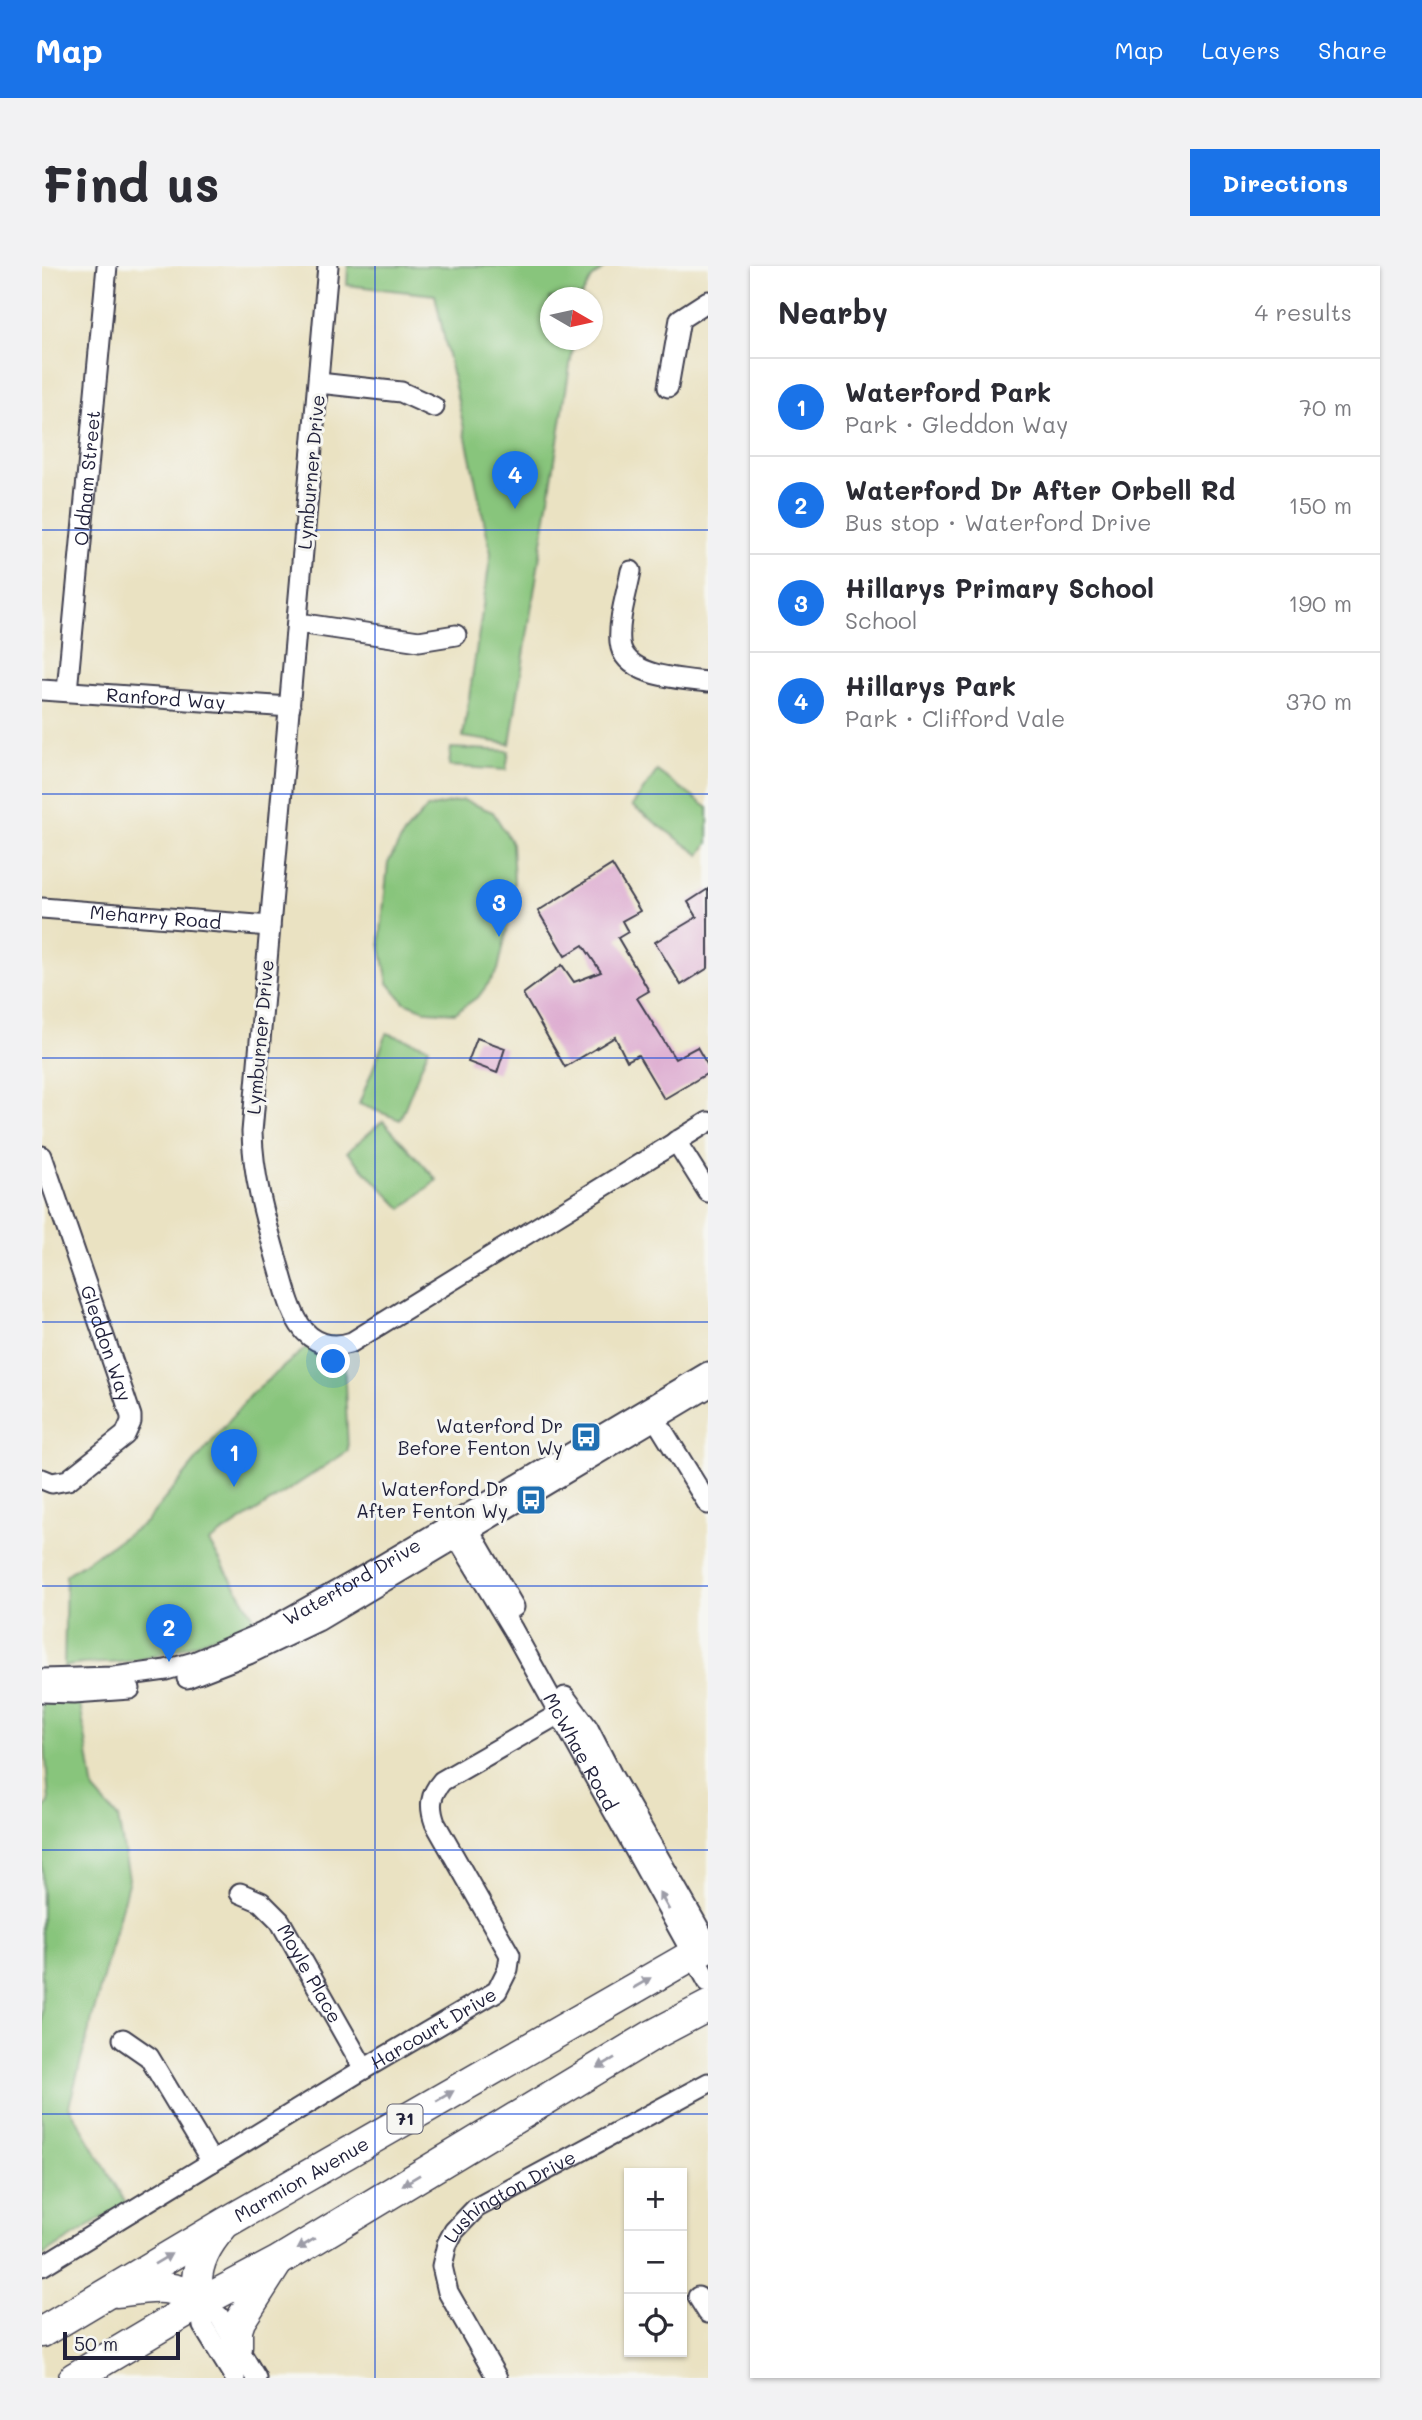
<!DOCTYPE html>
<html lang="en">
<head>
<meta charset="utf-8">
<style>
  body { margin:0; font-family:Mali,sans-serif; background:#f2f2f3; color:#2b2b33 }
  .controls { position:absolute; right:21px; bottom:21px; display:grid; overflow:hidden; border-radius:0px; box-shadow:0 2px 5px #0004 }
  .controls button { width:63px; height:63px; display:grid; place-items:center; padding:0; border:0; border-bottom:2px solid #e1e1e2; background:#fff; color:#2b2b33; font:35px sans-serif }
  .compass { position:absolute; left:498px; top:21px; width:63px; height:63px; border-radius:50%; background:#fff; box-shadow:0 2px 5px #0004; rotate:99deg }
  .scale { position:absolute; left:21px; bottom:18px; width:117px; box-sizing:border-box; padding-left:7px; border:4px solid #22223b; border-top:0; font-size:19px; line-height:24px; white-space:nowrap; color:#22223b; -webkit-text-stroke:5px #f6f6f2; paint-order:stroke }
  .you { position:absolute; left:292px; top:1096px; width:24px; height:24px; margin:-18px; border:5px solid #fff; border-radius:50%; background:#1a73e8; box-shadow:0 0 0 10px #1a73e833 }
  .badge { display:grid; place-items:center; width:46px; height:46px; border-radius:50%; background:#1a73e8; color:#fff; font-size:23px; font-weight:700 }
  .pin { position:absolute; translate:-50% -58px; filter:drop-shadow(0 2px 4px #0008) }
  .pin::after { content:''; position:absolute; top:37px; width:24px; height:21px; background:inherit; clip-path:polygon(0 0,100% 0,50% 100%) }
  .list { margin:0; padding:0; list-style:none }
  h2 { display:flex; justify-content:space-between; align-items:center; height:91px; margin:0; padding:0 28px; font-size:30px }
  h2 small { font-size:23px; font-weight:400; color:#7c7c81 }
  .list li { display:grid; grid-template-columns:46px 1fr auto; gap:21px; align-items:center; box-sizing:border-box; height:98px; padding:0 28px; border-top:2px solid #e1e1e2 }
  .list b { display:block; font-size:26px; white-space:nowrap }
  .list p { margin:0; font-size:23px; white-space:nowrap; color:#7c7c81 }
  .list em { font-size:23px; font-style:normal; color:#7c7c81 }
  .icon { flex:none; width:38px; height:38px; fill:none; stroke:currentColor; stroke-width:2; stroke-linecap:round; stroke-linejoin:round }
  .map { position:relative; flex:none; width:666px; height:2112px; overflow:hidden; border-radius:0px }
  header { display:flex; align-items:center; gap:42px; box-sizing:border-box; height:98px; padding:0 35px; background:#1a73e8; color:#fff }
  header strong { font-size:33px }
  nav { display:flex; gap:38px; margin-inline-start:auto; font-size:24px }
  .intro { display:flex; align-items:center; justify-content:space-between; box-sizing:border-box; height:168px; padding:0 42px }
  h1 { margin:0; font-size:49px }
  .button { padding:18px 32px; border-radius:0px; background:#1a73e8; color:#fff; font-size:24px; font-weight:700 }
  main { display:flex; gap:42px; padding:0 42px }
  aside { flex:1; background:#fff; border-radius:0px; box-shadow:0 2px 5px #0004 }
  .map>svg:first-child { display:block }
</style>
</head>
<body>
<header>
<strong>Map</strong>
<nav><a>Map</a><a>Layers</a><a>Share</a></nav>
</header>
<div class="intro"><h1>Find us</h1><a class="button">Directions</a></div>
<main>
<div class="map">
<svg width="666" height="2112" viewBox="0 0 666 2112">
  <rect width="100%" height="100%" fill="#f6f6f2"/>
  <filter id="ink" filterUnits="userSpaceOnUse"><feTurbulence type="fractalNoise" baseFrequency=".0143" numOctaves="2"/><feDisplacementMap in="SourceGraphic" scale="14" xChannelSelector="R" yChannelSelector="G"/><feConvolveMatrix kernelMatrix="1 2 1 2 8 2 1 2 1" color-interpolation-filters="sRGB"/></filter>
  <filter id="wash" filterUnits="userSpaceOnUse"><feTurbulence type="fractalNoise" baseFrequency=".00686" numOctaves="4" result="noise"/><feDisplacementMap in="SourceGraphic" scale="28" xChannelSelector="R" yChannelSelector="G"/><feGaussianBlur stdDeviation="1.57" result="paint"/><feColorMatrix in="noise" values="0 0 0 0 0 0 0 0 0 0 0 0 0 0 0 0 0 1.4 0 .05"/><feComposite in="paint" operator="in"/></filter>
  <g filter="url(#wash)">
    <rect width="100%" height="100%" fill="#eae2c2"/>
    <path fill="#88c57b" stroke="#55745b" stroke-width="2" d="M306 0H566L550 12 539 31 508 32V74H532L468 478 421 471 449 287 393 29 305 19Z
      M409 482 467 485 464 504 407 500Z
      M615 505 666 542V577L658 589 590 540Z
      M421 534 451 546 470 577 472 616 465 664 456 704 437 730 413 747 386 745 362 736 346 717 338 676 346 597 362 568 385 542Z
      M345 767 387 781 358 854 317 838Z
      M341 855 395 914 360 943 305 886Z
      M266 1080 302 1093 306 1185 167 1276 213 1353C171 1372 127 1390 82 1396 62 1398 41 1396 22 1401L24 1309 104 1256 208 1129Z
      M0 1436 38 1437 52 1525 76 1552 87 1613 27 1840 84 1937 0 1990V1547L7 1536Z"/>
    <g id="blocks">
      <path fill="#daa3cc" d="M570 599 598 645 580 655 586 666 576 672 607 725 595 732 633 793 655 781 666 800V807L622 833 596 789 585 795 573 771 523 801 481 728 520 699 532 716 559 706 541 679 523 690 496 645Z
        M666 623V702L639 719 613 676 655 651 646 636Z
        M435 772 463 782 455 807 426 796Z"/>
    </g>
  </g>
  <g filter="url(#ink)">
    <use href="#blocks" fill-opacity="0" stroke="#403f4f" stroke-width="2"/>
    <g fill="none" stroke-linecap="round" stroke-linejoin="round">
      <g stroke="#403f4f" stroke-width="23">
        <g id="minor">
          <path d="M286 0 210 866C211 912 224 955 236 998 242 1018 247 1042 258 1059 270 1078 291 1083 310 1076L666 856"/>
          <path d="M277 117 359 126 392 141"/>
          <path d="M626 121 638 53 666 35"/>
          <path d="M589 305C585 327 576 353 578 376 581 411 640 413 666 416"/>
          <path d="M256 357 377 375 414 369"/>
          <path id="s1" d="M0 424 248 441"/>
          <path id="s2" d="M25 425 65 0"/>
          <path id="s3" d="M0 642 228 660"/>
          <path d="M634 875 666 926"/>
          <path id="s4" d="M0 890 81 1126 89 1150V1156L83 1169 26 1214 10 1217 0 1213"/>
          <path d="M608 1144 666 1238"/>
          <path d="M422 1255 472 1341"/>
          <path id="s5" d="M410 1263 471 1364 666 1716"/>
          <path d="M145 1412 207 1388 276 1355 666 1122"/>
          <path id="s6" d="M0 1413 72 1411 124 1404 152 1396 220 1367 321 1310 666 1106"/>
          <path d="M0 1426 32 1427 88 1423"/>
          <path d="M523 1431 546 1462 571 1511 666 1678"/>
          <path id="s7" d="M198 1627 219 1636 238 1655 322 1803"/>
          <path d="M81 1773 107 1791 170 1896"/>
          <path id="s8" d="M0 2000 322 1803 455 1725 466 1703 468 1689 393 1557C387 1540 388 1529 400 1515L529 1441"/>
          <path d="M656 2031 666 2047"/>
          <path d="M158 2037 177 2050 214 2112"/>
          <path d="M158 2037 161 2060 193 2112"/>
          <path id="s9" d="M455 2112 406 2026 400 2000 405 1978 412 1965 434 1942 666 1817"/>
        </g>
      </g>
      <g stroke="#403f4f" stroke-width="33">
        <g id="highway">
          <path d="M75 2026C104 2022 135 2015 158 2037"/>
          <path d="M158 2037C149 2009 161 1982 180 1961"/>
          <path id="s10" d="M0 2066 185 1956 666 1680"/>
          <path d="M195 2081V2064L198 2055 235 1997"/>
          <path d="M32 2112 158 2037 235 1996 609 1770 666 1740"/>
        </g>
      </g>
      <use href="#minor" stroke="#fff" stroke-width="19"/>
      <use href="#highway" stroke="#fff" stroke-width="30"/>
    </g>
    <defs><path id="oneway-solid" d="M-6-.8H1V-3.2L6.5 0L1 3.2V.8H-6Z" transform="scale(1.75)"/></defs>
    <g fill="#9c9ca7">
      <use href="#oneway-solid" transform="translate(622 1635) rotate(-119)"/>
      <use href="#oneway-solid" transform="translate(600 1717) rotate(-30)"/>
      <use href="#oneway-solid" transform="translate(564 1797) rotate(149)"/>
      <use href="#oneway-solid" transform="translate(403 1830) rotate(-30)"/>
      <use href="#oneway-solid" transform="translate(369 1914) rotate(149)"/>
      <use href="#oneway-solid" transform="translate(264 1978) rotate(148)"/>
      <use href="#oneway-solid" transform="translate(121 1993) rotate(-31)"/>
    </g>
  </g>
  <path fill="none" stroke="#1d4ed8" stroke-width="2" stroke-opacity="0.55" d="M333 0V2112M0 264H666M0 528H666M0 792H666M0 1056H666M0 1320H666M0 1584H666M0 1848H666"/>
  <defs>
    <g id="bus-square" transform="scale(1.575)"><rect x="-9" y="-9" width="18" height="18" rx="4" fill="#1f6fb2" stroke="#f6f6f2"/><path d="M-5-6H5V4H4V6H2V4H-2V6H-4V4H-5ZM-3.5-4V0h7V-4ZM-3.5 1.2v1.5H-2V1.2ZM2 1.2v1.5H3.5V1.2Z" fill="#fff"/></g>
  </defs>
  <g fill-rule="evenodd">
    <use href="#bus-square" x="544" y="1171"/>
    <use href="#bus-square" x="489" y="1234"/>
  </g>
  <g text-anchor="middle" stroke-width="6" stroke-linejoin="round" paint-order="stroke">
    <rect fill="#f6f6f2" stroke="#626272" stroke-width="2" x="345.5" y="1838.5" width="35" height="29" rx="5"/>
    <g font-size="18" font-weight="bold" fill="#22223b">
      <text x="363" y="1859">71</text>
    </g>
    <g font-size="19" fill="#22223b" stroke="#f6f6f2">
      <text transform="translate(269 206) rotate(-85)" y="7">Lymburner Drive</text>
      <text dy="7" stroke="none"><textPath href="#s2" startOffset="214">Oldham Street</textPath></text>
      <text dy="7" stroke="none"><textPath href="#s1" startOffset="124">Ranford Way</textPath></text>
      <text dy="7" stroke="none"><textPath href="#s3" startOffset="114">Meharry Road</textPath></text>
      <text transform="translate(218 771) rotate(-85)" y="7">Lymburner Drive</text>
      <text dy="7" stroke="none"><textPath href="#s4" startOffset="198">Gleddon Way</textPath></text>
      <text dy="7" stroke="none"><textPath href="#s6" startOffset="331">Waterford Drive</textPath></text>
      <text dy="7" stroke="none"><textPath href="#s5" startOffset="257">McWhae Road</textPath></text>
      <text dy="7" stroke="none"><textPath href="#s7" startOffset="110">Moyle Place</textPath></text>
      <text dy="7" stroke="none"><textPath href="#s8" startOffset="458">Harcourt Drive</textPath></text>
      <text dy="7" stroke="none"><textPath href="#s10" startOffset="301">Marmion Avenue</textPath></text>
      <text dy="7" stroke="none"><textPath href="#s9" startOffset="229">Lushington Drive</textPath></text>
    </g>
    <g font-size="19" fill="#22223b" stroke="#f6f6f2" text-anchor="end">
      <text x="521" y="1167">Waterford Dr<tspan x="521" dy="22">Before Fenton Wy</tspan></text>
      <text x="466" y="1230">Waterford Dr<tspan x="466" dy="22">After Fenton Wy</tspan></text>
    </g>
  </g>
</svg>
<div class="controls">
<button>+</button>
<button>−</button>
<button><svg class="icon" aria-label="locate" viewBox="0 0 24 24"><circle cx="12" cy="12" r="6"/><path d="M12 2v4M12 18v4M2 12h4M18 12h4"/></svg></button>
</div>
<svg class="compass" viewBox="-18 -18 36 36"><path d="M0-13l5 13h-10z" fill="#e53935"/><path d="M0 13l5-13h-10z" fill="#7c7c81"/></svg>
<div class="scale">50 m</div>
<div class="you"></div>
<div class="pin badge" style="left:192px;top:1221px">1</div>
<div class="pin badge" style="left:127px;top:1396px">2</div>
<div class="pin badge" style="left:457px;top:671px">3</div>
<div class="pin badge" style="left:473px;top:243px">4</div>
</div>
<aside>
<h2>Nearby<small>4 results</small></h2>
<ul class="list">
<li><span class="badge">1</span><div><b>Waterford Park</b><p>Park · Gleddon Way</p></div><em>70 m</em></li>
<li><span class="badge">2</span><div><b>Waterford Dr After Orbell Rd</b><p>Bus stop · Waterford Drive</p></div><em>150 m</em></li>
<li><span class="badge">3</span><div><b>Hillarys Primary School</b><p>School</p></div><em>190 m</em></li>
<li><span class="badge">4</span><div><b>Hillarys Park</b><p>Park · Clifford Vale</p></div><em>370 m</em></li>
</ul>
</aside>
</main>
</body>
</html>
